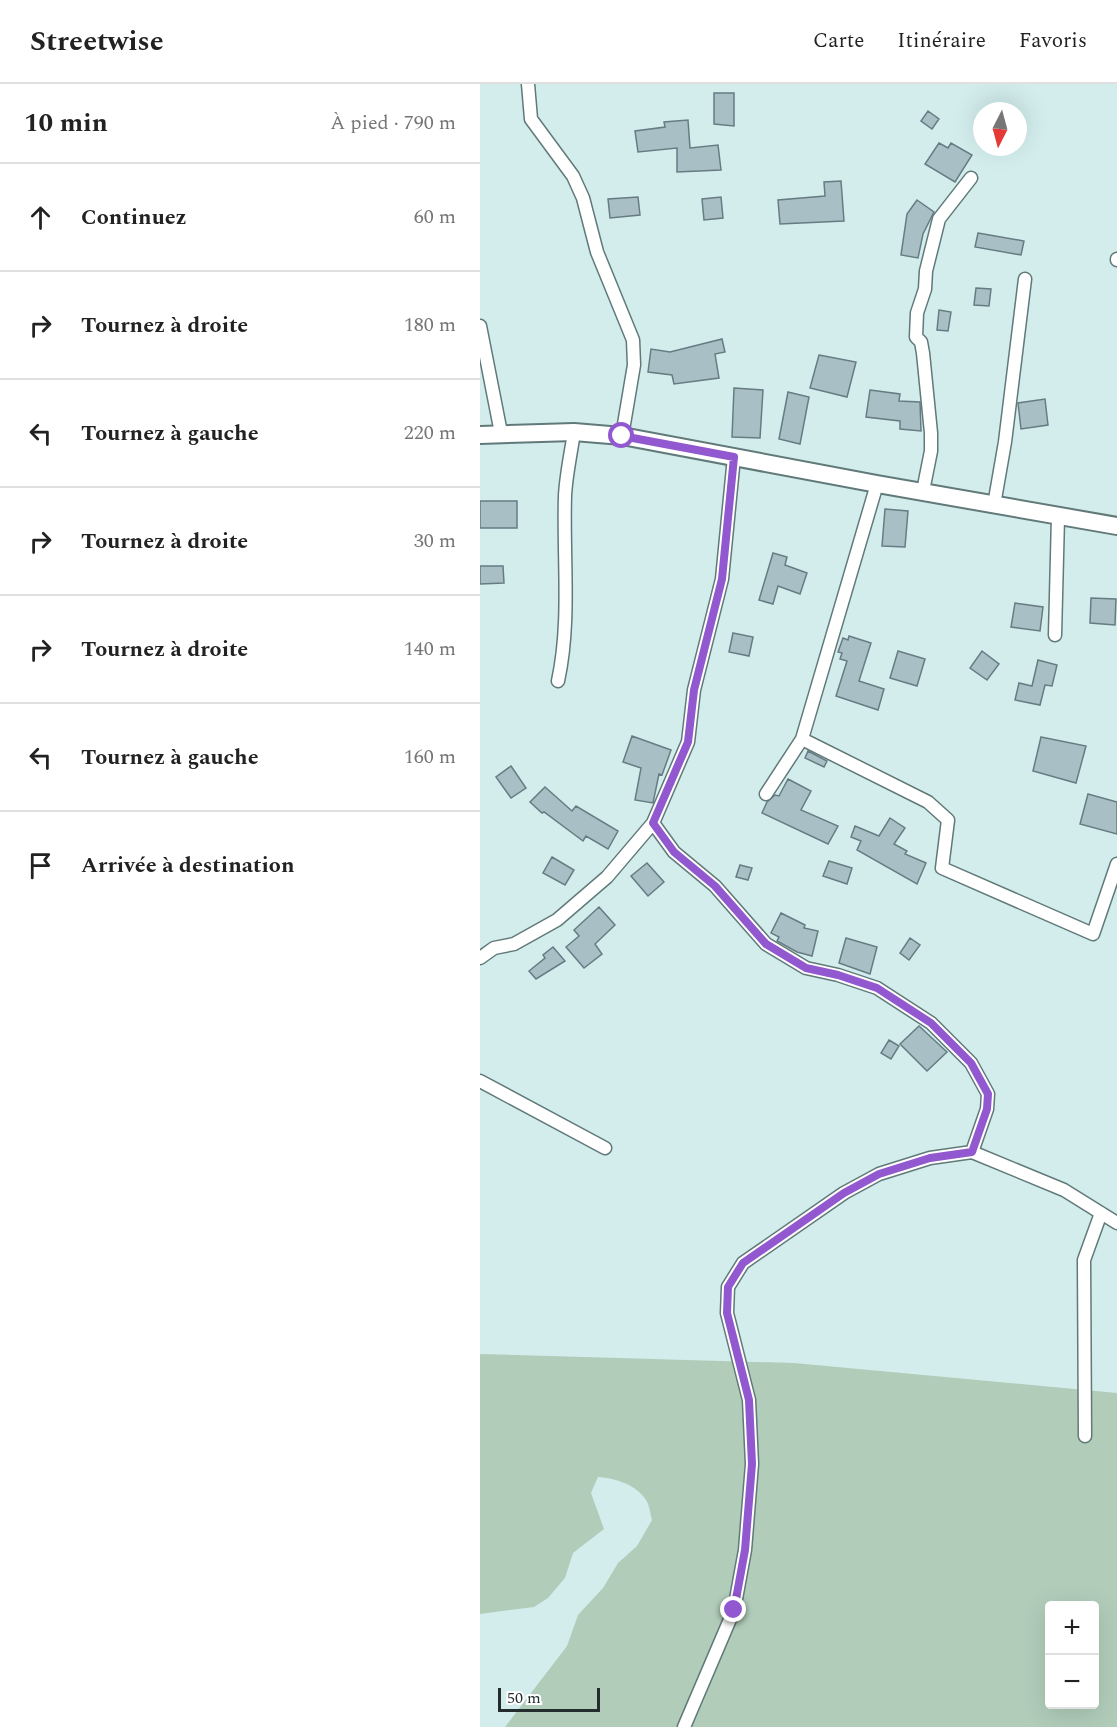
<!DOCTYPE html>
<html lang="fr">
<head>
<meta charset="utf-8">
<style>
  body { margin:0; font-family:Spectral,serif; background:#f2f2f2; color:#222 }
  .controls { position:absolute; right:18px; bottom:18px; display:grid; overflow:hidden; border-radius:6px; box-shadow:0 6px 24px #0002 }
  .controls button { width:54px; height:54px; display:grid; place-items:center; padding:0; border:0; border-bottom:2px solid #e0e0e0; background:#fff; color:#222; font:30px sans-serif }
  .compass { position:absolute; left:493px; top:18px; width:54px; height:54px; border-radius:50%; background:#fff; box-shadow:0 6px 24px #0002; rotate:186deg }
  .scale { position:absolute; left:18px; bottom:15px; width:102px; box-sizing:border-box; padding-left:6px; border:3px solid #232d2d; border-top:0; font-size:16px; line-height:21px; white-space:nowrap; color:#232d2d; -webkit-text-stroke:4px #fff; paint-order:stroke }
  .stop { position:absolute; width:18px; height:18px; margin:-14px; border:4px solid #9258cf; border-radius:50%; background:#fff }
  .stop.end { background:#9258cf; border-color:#fff; box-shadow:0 2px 6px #0008 }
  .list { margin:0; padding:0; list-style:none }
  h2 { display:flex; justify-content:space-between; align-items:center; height:78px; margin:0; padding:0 24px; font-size:26px }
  h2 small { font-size:20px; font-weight:400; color:#767676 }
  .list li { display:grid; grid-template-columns:39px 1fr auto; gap:18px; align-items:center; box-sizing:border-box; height:108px; padding:0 24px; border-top:2px solid #e0e0e0 }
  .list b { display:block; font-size:22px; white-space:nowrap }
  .list em { font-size:20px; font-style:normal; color:#767676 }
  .icon { flex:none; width:33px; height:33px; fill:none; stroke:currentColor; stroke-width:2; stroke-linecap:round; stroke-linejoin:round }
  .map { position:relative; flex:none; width:637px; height:1643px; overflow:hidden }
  header { display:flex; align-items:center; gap:36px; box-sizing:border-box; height:84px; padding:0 30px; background:#fff; border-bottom:2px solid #e0e0e0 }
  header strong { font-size:28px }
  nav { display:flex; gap:33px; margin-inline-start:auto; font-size:21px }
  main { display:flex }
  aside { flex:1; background:#fff }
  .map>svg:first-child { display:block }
</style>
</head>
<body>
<header>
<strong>Streetwise</strong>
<nav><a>Carte</a><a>Itinéraire</a><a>Favoris</a></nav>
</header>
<main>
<aside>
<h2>10 min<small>À pied · 790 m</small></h2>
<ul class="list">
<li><svg class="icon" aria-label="ahead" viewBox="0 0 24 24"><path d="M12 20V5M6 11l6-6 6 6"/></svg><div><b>Continuez</b></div><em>60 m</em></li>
<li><svg class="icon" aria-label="right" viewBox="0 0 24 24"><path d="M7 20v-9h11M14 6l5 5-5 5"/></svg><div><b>Tournez à droite</b></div><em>180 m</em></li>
<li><svg class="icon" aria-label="left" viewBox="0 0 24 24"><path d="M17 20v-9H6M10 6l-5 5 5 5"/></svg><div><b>Tournez à gauche</b></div><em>220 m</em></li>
<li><svg class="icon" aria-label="right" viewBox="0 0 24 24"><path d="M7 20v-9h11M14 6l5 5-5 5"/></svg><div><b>Tournez à droite</b></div><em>30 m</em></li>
<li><svg class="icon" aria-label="right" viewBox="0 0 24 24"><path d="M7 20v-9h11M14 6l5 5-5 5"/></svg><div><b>Tournez à droite</b></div><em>140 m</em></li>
<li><svg class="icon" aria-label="left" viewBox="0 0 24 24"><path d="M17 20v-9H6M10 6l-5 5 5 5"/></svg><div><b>Tournez à gauche</b></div><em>160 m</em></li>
<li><svg class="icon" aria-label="arrive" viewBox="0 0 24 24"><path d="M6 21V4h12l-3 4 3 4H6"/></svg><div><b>Arrivée à destination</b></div></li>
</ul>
</aside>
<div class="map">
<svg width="637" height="1643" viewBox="0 0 637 1643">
  <rect width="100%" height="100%" fill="#d3eded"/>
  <path fill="#b1cdba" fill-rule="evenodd" d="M0 1270 314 1279 637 1309V1643H25L87 1562 98 1531 123 1504 138 1479 157 1462 172 1436C170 1430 170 1422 166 1416 157 1401 135 1394 118 1393L111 1409 124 1445 93 1469 85 1494 68 1514 54 1523 0 1530ZM570 1522H614V1620H570Z"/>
  <path fill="#a8bfc6" stroke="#667c82" stroke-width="1.5" d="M234 9H254V42L234 40Z
    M448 27 459 35 452 45 441 37Z
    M208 36 210 64 238 61 241 86 197 88V64L158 68 155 47 185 43 184 38Z
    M459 59 468 64 471 59 492 71 475 98 445 80Z
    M361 97 364 137 300 140 298 116 345 112 344 98Z
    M158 113 160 131 130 134 128 115Z
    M241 113 243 134 224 136 222 115Z
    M437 116 454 128 443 150 438 174 421 171 427 130Z
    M498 149 544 157 541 171 495 163Z
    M496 204 511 205 509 222 494 221Z
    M459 226 471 228 468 247 457 246Z
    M242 255 245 268 235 270 239 294 194 300 192 291 168 288 171 265 190 268Z
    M339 271 376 278 367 313 330 304Z
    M254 304 283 306 280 354 252 353Z
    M390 306 420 310 419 317 440 318 441 347 420 345V337L386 333Z
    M308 308 329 313 320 360 299 355Z
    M565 315 568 341 541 345 538 319Z
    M0 417H37V444H0Z
    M405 425 428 427 425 463 402 462Z
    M293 469 307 473 305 481 327 489 320 510 298 502 293 520 279 516Z
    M0 482H23L24 499 0 500Z
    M611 514 636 515 635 541 610 539Z
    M535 519 563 523 560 547 531 543Z
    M253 549 273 553 269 572 249 568Z
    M369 552 391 559 379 597 404 605 398 626 356 612 367 577 360 575 362 569 358 568 363 554 368 556Z
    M418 567 445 575 437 602 410 594Z
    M502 567 519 580 507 596 490 584Z
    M558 576 577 581 572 602 565 601 560 621 535 616 539 599 552 602Z
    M152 652 191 666 182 691 179 690 173 719 155 716 161 684 143 678Z
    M561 653 606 662 596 699 553 687Z
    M328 667 347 677 344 683 325 674Z
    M31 682 46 704 31 714 16 693Z
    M308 695 331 707 321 726 358 742 348 760 282 729 287 718 295 711 299 712Z
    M65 703 92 727 96 722 138 747 128 765 106 752 103 757 64 728 62 729 50 718Z
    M608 710 637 718V750L600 740Z
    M410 734 425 744 414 760 427 767 425 770 446 779 437 800 377 766 381 757 371 753 375 742 399 752Z
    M72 773 94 786 85 801 63 789Z
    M349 777 372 784 367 800 343 792Z
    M167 779 184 798 168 812 151 792Z
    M260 781 272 784 268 796 256 793Z
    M119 823 135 841 115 860 122 870 104 884 86 863 99 852 94 846Z
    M301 829 325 841 324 844 338 847 332 872 317 868 297 857 299 853 291 849Z
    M366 854 397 863 390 890 359 879Z
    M430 854 440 861 429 876 420 869Z
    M73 863 85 877 56 895 49 887 65 874 63 871Z
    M439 942 467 968 447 987 420 960Z
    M409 956 419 962 411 975 401 969Z"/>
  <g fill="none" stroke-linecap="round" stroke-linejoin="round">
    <g stroke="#617979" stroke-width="15">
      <path id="street" d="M48 0 51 35 93 92 103 114 117 168 153 256 154 281 142 352
        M637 175V176
        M0 242 21 349
        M443 407 451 367V349L443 269 441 258 436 253 437 229 445 205 446 187 459 135 491 94
        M514 421 525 358 545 195
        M575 551 578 433
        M78 597C91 537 83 474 85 412 86 391 91 369 94 348
        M322 655 448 718 468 736 462 784 613 850 637 780
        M286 710 322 655 397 400
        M173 739 194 768 235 802 286 860 326 884 358 891 397 904 451 939 491 979 508 1010 507 1025 492 1068
        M0 874 14 864 34 860 77 836 127 793 173 739 208 658 214 606 242 495 254 373
        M0 997 125 1064
        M605 1352 604 1176 621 1129
        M204 1643 254 1526 265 1466 272 1380 269 1316 247 1229 248 1203 263 1179 364 1109 399 1090 450 1074 492 1068 584 1106 637 1139"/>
    </g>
    <g stroke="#617979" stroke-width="20">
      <path id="secondary" d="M0 351 94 348 142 352 397 400 637 442"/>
    </g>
    <use href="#street" stroke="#fff" stroke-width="12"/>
    <use href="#secondary" stroke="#fff" stroke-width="16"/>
  </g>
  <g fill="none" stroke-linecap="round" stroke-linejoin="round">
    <path stroke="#9258cf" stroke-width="8" d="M142 352 254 373 242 495 214 606 208 658 173 739 194 768 235 802 286 860 326 884 358 891 397 904 451 939 491 979 508 1010 507 1025 492 1068 450 1074 399 1090 364 1109 263 1179 248 1203 247 1229 269 1316 272 1380 265 1466 254 1526"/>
  </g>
</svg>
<div class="controls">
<button>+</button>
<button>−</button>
</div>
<svg class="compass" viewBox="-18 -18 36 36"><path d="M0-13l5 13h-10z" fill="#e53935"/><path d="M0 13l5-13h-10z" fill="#767676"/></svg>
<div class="scale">50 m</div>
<div class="stop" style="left:142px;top:352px"></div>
<div class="stop end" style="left:254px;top:1526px"></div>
</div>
</main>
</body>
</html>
